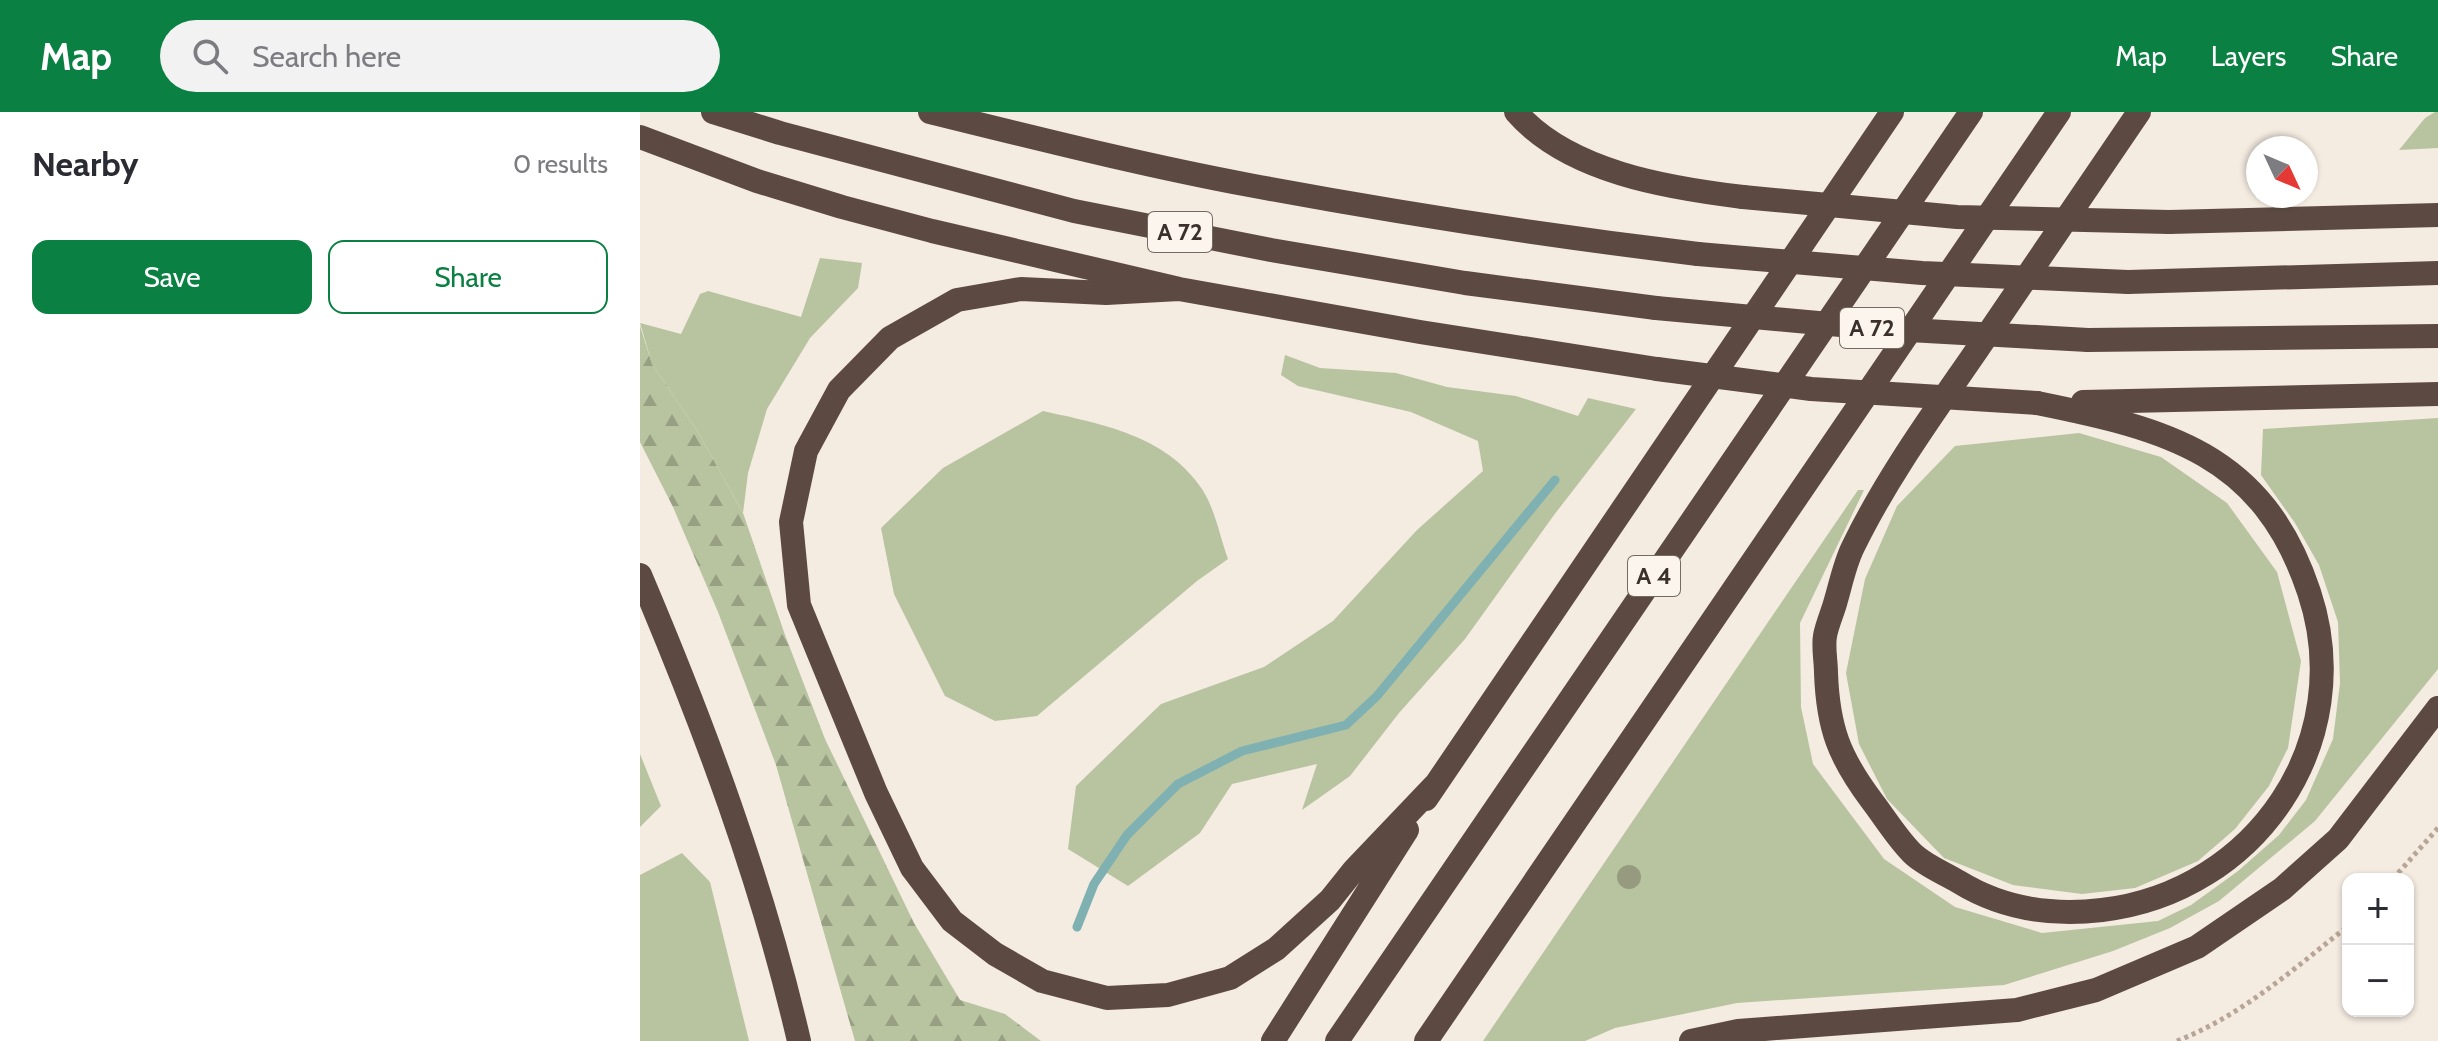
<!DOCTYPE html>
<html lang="en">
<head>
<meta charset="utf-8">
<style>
  body { margin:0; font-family:Cabin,sans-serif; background:#f2f2f3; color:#2b2b33 }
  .controls { position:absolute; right:24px; bottom:24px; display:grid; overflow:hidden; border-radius:16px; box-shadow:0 2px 6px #0004 }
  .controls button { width:72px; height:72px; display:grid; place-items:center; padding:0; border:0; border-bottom:2px solid #e1e1e2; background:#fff; color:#2b2b33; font:40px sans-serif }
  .compass { position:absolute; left:1606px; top:24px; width:72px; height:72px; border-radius:50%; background:#fff; box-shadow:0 2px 6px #0004; rotate:134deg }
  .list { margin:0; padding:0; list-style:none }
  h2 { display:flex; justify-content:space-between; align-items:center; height:104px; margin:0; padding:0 32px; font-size:34px }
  h2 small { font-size:26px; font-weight:400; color:#7c7c81 }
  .actions { display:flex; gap:16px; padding:24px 32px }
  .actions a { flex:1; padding:18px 0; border:2px solid #0b8043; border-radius:16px; text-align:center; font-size:28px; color:#0b8043 }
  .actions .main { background:#0b8043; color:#fff }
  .icon { flex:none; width:44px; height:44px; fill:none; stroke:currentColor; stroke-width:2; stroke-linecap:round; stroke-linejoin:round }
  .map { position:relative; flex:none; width:1798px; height:929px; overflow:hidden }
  header { display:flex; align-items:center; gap:48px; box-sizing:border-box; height:112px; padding:0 40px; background:#0b8043; color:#fff }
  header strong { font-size:38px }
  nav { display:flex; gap:44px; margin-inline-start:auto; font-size:28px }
  .search { width:560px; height:72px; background:#f2f2f3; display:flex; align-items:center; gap:20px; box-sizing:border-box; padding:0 28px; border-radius:44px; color:#7c7c81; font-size:30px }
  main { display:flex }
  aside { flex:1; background:#fff }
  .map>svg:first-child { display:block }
</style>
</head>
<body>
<header>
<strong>Map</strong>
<div class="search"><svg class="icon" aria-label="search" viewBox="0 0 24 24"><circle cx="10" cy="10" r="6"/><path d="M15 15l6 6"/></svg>Search here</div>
<nav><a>Map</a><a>Layers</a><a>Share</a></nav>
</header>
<main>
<aside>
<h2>Nearby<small>0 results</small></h2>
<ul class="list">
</ul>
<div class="actions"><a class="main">Save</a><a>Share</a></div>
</aside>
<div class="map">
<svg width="1798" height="929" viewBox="0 0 1798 929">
  <defs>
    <pattern id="forest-firs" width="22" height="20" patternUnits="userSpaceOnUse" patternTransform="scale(2)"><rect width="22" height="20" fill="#b8c4a0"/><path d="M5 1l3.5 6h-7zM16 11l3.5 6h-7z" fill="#97a083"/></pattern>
  </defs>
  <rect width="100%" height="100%" fill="#f4ebe1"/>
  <path fill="#b8c4a0" d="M1795 0H1798V36L1759 38 1785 6Z
    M180 146 222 151 218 176 170 226 127 297 108 361 103 401 58 320 12 252 0 211 41 222 60 182 68 179 161 205Z
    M645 243 680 256 756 261 807 275 876 284 938 304 948 286 996 297 914 403 825 527 759 601 710 664 662 698 677 652 592 672 560 721 488 774 428 737 436 674 521 592 624 555 693 509 777 418 843 359 838 329 771 300 658 274 641 263Z
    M403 299C461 312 526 323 562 377 575 397 580 425 588 447L557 469 397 604 355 609 305 584 254 482 241 416 303 356Z
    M1798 306V557L1675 709 1579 789 1530 816 1473 839 1364 873 1097 891 975 916 945 929H843L1218 378H1224L1160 511 1161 595 1173 652 1244 747 1315 795 1402 821 1518 809 1551 793 1598 759 1639 723 1666 688 1693 627 1700 571 1698 510 1679 453 1655 411 1621 363 1623 317Z
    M1439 321 1521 345 1587 391 1637 460 1661 549 1648 636 1629 674 1595 717 1558 749 1495 776 1442 782 1373 773 1304 746 1247 687 1219 632 1206 561 1225 467 1257 394 1315 334Z
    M0 642 21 694 0 715Z
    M42 741 70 770 109 929H0V763Z"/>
  <path fill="url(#forest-firs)" d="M0 214 12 252 58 320 103 401 145 523 185 627 274 811 320 888 365 902 401 929H215L136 653 78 500 33 395 0 330Z"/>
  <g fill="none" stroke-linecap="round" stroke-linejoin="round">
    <path stroke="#7fb0b2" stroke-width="9" d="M437 815 454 772 487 723 538 672 602 639 706 613 737 584 915 368"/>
    <path stroke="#b9a596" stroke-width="5" stroke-dasharray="4 4" stroke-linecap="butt" d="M1753 767 1798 716
      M1537 929C1601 904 1655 856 1708 814"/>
    <path stroke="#5c4a42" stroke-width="24" d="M73 0 140 21 434 99 631 138 825 171 1016 196
      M290 0C396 26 502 53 609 73 758 101 908 124 1058 142
      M876 0C928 60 1028 76 1103 85
      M0 25 117 69 202 95 292 119 539 177 780 220 1017 257
      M1529 110 1798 103
      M1488 170 1798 161
      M539 177 466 181 381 177 317 188 250 226 199 278 166 339 151 410 159 493 236 681 272 756 312 809 355 842 402 869 467 886 528 883 590 866 636 837 690 788 714 758 795 673
      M1448 228 1798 224
      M1443 290 1798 282
      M1397 291C1526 317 1623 341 1669 480 1719 629 1616 780 1462 798 1411 804 1363 797 1319 770 1304 761 1284 753 1272 741 1257 726 1245 706 1232 689 1199 645 1188 616 1186 561 1186 549 1183 535 1185 524 1187 512 1193 500 1196 488 1201 471 1205 451 1213 435 1247 365 1293 302 1337 238 1391 159 1445 79 1499 0
      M0 463C64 614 122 769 159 929
      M786 687 1252 0
      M633 929 767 718
      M697 929 1331 0
      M786 929 1419 0
      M1051 929 1098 919 1377 898 1456 878 1557 835 1642 777 1698 727 1798 596"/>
    <path stroke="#5c4a42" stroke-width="24" d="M1103 85 1317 105 1529 110
      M1058 142 1282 161 1488 170
      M1016 196 1233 216 1448 228
      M1017 257 1171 277 1397 291"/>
  </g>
  <circle fill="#969b7f" cx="989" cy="765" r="12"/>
  <g text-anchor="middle" stroke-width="6" stroke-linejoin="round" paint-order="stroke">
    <g fill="#fbf5ee" stroke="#756b66" stroke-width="2">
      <rect x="508" y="100" width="64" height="40" rx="6"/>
      <rect x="1200" y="196" width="64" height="40" rx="6"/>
      <rect x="988" y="444" width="52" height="40" rx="6"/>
    </g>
    <g font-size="24" font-weight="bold" fill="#3b302b">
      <text x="540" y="128">A 72</text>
      <text x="1232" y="224">A 72</text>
      <text x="1014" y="472">A 4</text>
    </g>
  </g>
</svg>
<div class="controls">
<button>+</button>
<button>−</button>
</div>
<svg class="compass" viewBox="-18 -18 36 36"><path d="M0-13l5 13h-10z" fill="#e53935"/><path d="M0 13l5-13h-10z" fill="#7c7c81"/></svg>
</div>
</main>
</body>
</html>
